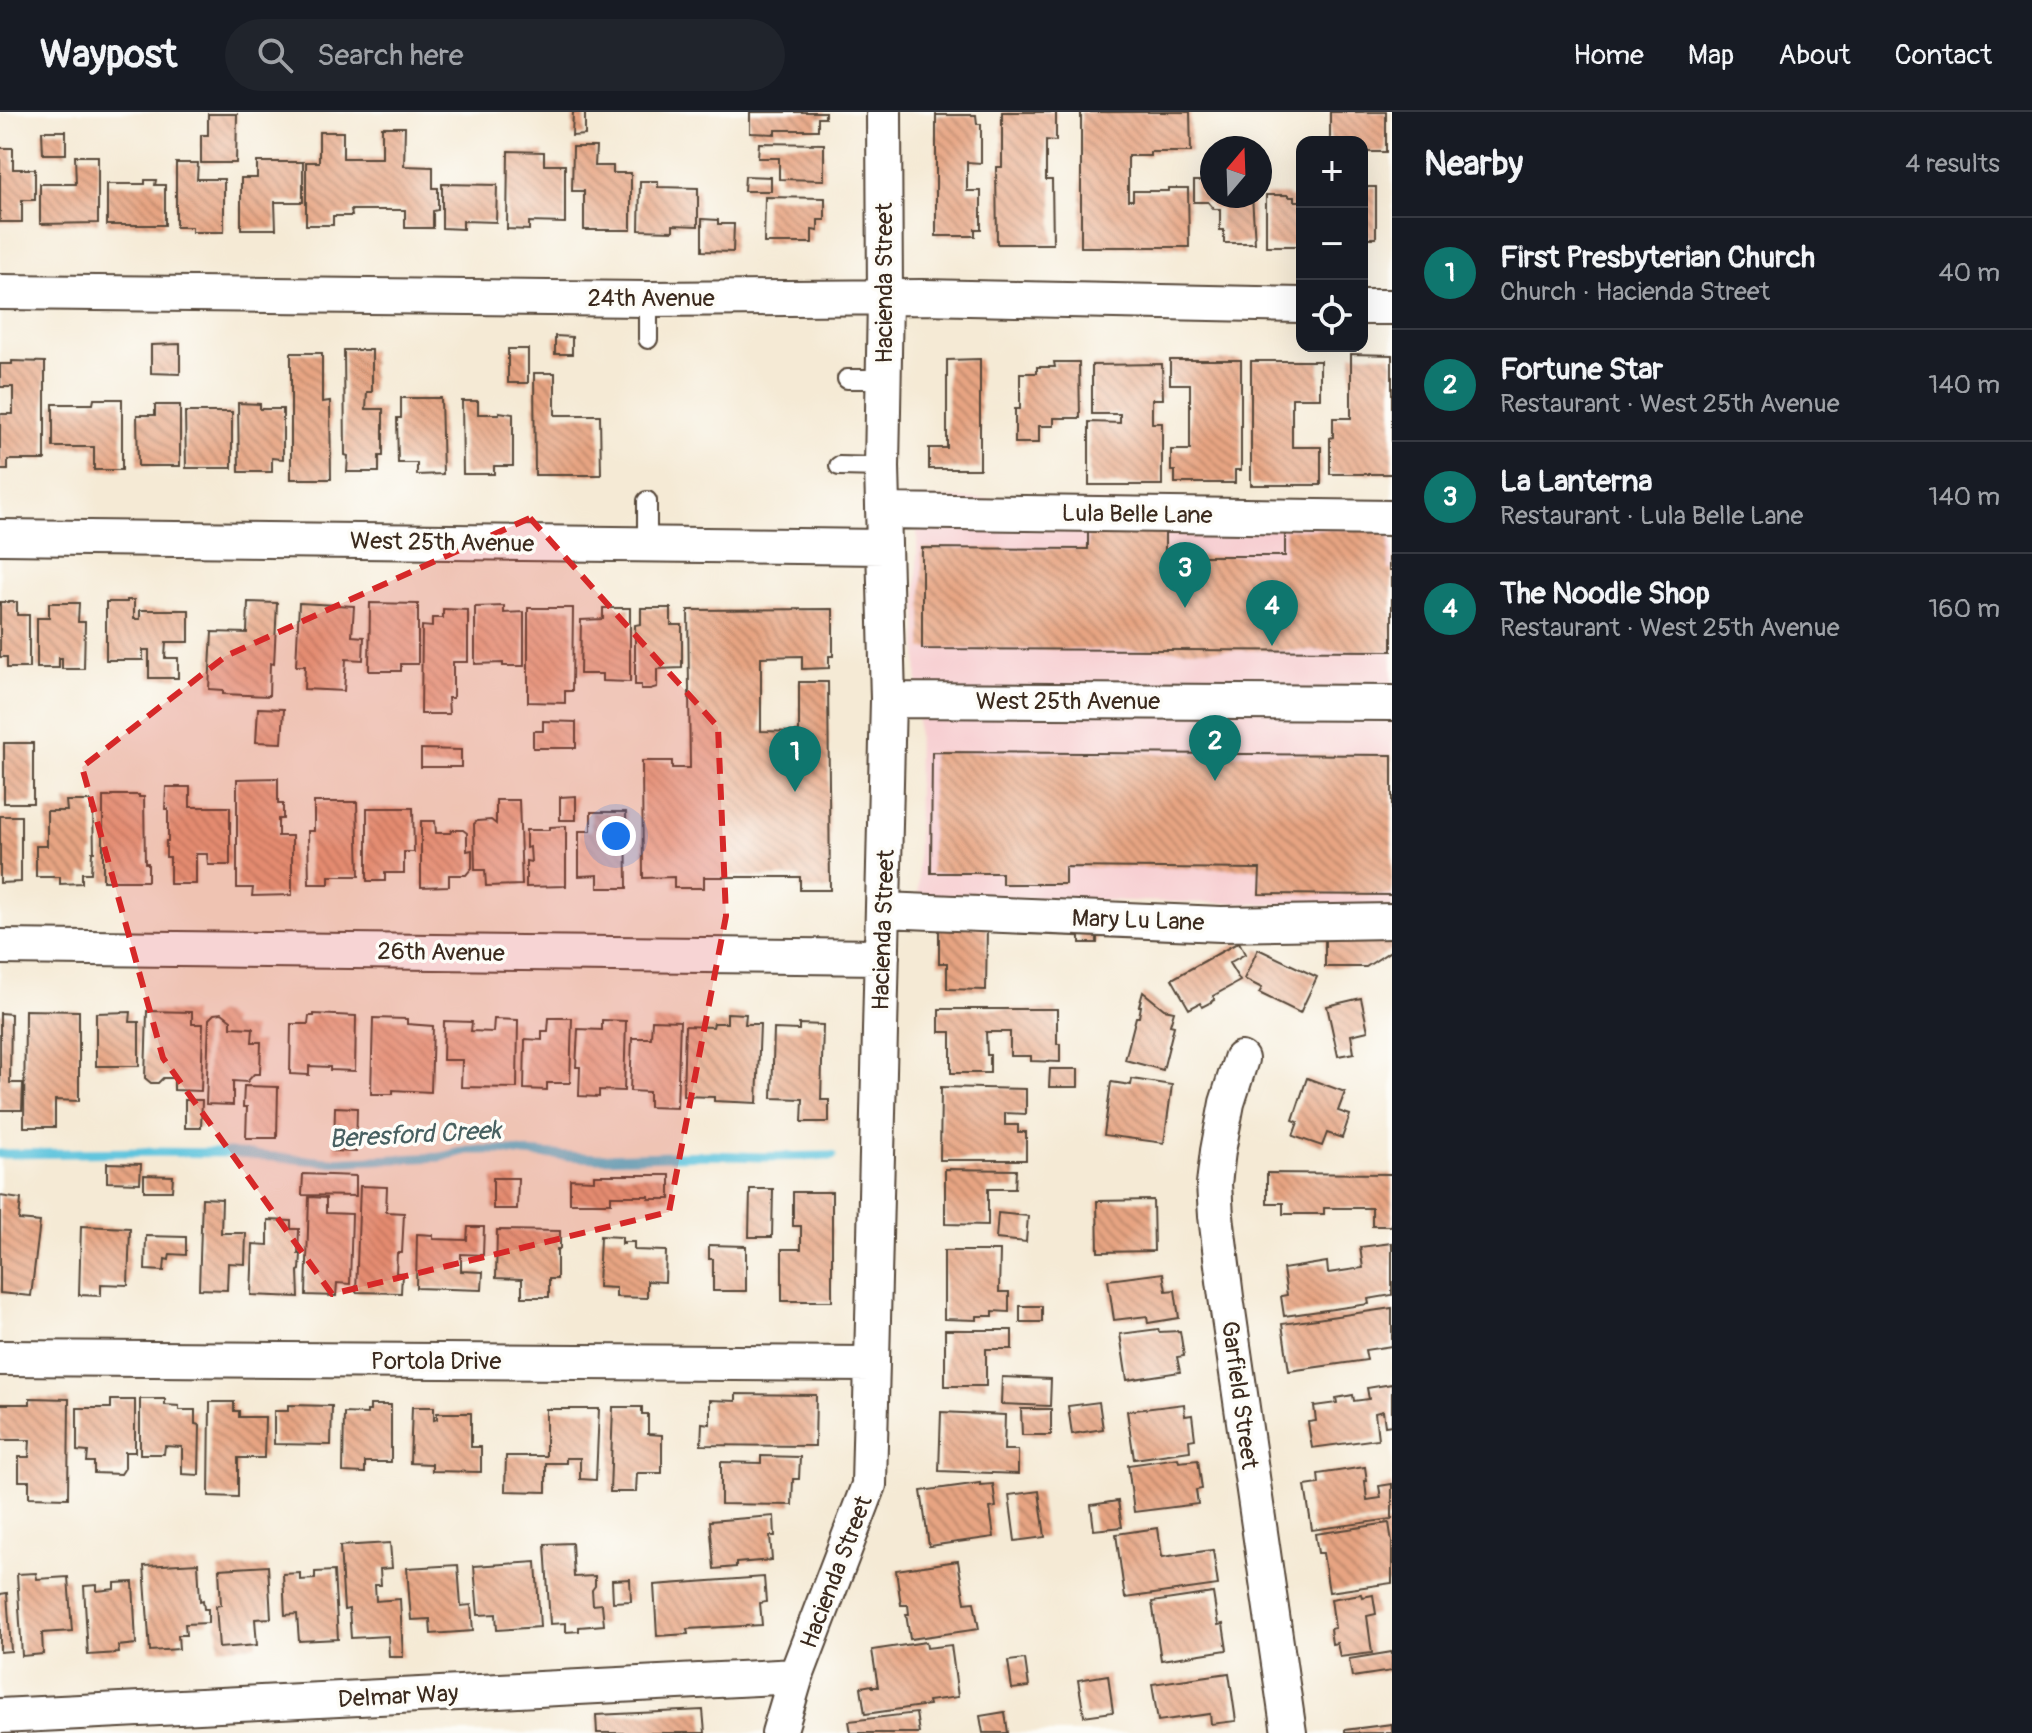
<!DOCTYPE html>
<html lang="en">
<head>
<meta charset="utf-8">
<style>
  body { margin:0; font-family:Pangolin,sans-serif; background:#20242c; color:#f1f3f6 }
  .controls { position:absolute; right:24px; top:24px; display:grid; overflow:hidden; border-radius:16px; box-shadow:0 8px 32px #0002 }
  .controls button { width:72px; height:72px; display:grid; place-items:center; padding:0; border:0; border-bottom:2px solid #363941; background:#171b24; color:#f1f3f6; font:40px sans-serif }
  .compass { position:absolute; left:1200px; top:24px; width:72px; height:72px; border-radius:50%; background:#171b24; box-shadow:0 8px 32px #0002; rotate:19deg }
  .you { position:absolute; left:616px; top:724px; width:28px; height:28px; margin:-20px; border:6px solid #fff; border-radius:50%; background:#1a73e8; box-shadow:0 0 0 12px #1a73e833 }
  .badge { display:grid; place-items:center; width:52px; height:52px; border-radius:50%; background:#0f766e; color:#fff; font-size:26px; font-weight:700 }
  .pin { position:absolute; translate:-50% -66px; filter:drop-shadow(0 2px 4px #0008) }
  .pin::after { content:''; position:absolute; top:42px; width:28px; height:24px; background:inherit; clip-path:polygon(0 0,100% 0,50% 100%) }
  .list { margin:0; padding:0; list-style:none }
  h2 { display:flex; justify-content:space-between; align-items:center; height:104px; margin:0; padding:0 32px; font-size:34px }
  h2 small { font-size:26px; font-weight:400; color:#9ea1a6 }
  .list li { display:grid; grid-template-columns:52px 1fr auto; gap:24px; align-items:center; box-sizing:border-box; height:112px; padding:0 32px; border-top:2px solid #363941 }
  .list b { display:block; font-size:30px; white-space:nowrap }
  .list p { margin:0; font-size:26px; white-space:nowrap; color:#9ea1a6 }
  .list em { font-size:26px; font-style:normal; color:#9ea1a6 }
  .icon { flex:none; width:44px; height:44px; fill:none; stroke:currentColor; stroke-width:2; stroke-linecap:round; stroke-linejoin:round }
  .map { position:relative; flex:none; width:1392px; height:1621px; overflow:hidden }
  header { display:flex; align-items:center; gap:48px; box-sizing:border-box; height:112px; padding:0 40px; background:#171b24; border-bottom:2px solid #363941 }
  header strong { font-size:38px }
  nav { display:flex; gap:44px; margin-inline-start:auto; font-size:28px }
  .search { width:560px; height:72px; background:#20242c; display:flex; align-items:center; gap:20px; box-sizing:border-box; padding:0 28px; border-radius:44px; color:#9ea1a6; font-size:30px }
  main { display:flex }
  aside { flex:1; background:#171b24 }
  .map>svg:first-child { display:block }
</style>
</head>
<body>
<header>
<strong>Waypost</strong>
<div class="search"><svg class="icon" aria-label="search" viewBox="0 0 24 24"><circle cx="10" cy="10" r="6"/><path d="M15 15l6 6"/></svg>Search here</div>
<nav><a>Home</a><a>Map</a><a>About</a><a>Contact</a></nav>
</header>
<main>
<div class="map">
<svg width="1392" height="1621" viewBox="0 0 1392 1621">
  <defs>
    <pattern id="building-back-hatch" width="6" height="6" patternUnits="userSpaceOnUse" patternTransform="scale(2)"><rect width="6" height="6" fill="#e7a482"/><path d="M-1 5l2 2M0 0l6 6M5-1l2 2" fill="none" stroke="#bc866a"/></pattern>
  </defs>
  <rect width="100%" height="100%" fill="#fdfcf7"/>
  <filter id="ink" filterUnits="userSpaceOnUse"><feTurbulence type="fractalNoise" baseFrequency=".0125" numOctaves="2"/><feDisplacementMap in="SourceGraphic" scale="16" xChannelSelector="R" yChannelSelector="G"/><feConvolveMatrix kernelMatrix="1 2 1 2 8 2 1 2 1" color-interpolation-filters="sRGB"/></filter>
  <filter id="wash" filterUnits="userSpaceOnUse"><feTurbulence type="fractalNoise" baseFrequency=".006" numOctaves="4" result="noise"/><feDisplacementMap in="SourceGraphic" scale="32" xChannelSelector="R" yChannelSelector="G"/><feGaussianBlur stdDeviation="1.8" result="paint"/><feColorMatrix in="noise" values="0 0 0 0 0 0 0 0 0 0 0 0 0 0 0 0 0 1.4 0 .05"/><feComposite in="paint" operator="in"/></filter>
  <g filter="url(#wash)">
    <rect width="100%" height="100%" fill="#f5ead5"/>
    <path fill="#f7cfd2" d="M917 386 1392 396V795L918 784Z"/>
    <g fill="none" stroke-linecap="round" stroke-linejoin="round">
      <path stroke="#5fc4dd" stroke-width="9" d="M0 1042 148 1040 230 1041 329 1050 441 1045 468 1038H503L525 1041 597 1046 712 1043 761 1045 832 1044"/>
    </g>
    <g id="blocks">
      <path fill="url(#building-back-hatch)" d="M573 0H585V23L572 24Z
        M750 0H825V6H818V18H775V22L750 21Z
        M1002 0H1056V29L1046 28V68H1052L1053 132H997L996 55H1002Z
        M1081 0H1190L1191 40H1150V44H1128V88H1133V79H1168V76H1188L1189 135H1081Z
        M1330 0H1386V40H1365V75H1376V126H1362V30H1330Z
        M208 2H237L236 51H201V23H208Z
        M936 3H976L977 12H981V51L967 50V79H981V117H975V124H936Z
        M382 15H405L404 54 433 55V76H438V98L433 99V116H405V98H351L352 104H333V113H306V50H319V20H343V46H382Z
        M42 19H66V42H43Z
        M759 31 824 32V68L779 67V46H758Z
        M573 35H596L595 54H613V61H631V118H584V79H572Z
        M0 36H13V57H35V88H22V110H0Z
        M508 39 544 40V53H565V111L529 110V118L507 117Z
        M75 44H98V111L40 112V72H76Z
        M257 50H303V90H275L276 117H241V66H257Z
        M176 51H198L197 67H224V120H192V115H176Z
        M1207 54H1212V84H1252L1255 131H1224V118H1220V97H1214L1208 90H1194V69H1207Z
        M745 64 771 65V79H744Z
        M145 68H156L155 73H165V113H107V72H145Z
        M640 69H658V75L698 76V114L673 113V119L639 118Z
        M442 72 497 73 496 110 463 109V117L442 116Z
        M1266 83H1289V85H1294V89H1302V134H1266Z
        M765 85 825 86V108H818V119L812 118V131H764Z
        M702 107 718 108V112H734L733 140 702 139Z
        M555 224 572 225V242H555Z
        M180 232V262L151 261V233Z
        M508 237H528V271H508Z
        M344 238H372V280H367L366 297H383V344H379V360H347L348 344 345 343Z
        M291 241H322V290L330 289 331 367H291Z
        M1351 242 1392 243V362H1330V326L1333 325V306H1351Z
        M980 247V357H929V336H947V248Z
        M1170 248H1241V358H1235V371H1175V359H1171V338H1190V272H1170Z
        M12 249 45 250V348H8V358H0V302H13V275H0V252H12Z
        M1251 249H1320V286H1292V335H1321V373H1251Z
        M1054 250H1079L1080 306H1054V314H1039V331H1015V297H1020V261H1037V255H1055Z
        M1162 252 1163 287H1152V311H1162V373H1089V310L1120 311V302H1092V253Z
        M534 261H555V303H600L601 363H535Z
        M401 286H441L443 362 417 363V351H398L397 306H401Z
        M94 287H122V358H94V335H53V292H93Z
        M462 289H478V302H499V300L513 302V354H494V362H463Z
        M238 291 260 292V297H283V347L272 346V360H239Z
        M155 293H180V354H138L137 303H155Z
        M185 300H232V356H186Z
        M1088 417H1165V444H1285V417L1389 418V458H1392V539L922 537V436L1088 437Z
        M127 488H134V507H140V498H189V530H166L165 546H178V566H149V538H143V548H106V490H127Z
        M0 490H17V503H29V556H7V545H0Z
        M248 490 277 491 274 552 270 551 269 584 223 582V578L209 577 212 520 247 521Z
        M49 491H79L78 510H85L84 557H62V546H59V556H37V506H49Z
        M299 491 354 494 352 524 364 525 363 548 346 547 344 579 304 577 305 554H296Z
        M370 491 418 492V552H401V559H369Z
        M504 494V501L524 500V554H503V551L475 552V495Z
        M528 496H573L572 579H565V591L528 590Z
        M603 496H630V570L602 569V562H580L581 508 603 507Z
        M641 496H671V513H682V556L657 557V575L650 577H641V573H635V513L641 512Z
        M443 497 468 498V550H453V586H448L449 602H421L422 514 432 515V506H443Z
        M833 497V544H829V556L802 557V544L761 545V619L799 620V570H828L830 778H800V765H704V776H674V765L643 766 642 649H672V656H690L688 498Z
        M258 596 284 597 282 631 256 630Z
        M543 609 576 610V636H533V619H543Z
        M4 631H33V691H4Z
        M421 637 461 638V655H421Z
        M932 640 1392 643V783L1259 782 1260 757 1065 755V772H1002V761H931Z
        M278 666V692H283V707H278V724H292V783L252 784 253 776H237V667Z
        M166 675H190V695H230V753H208L207 742H196V772H170V745H166V729H168V697H165Z
        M112 683H139V685H144L145 751H148V769H103V685H111Z
        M576 684V708H560V685Z
        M496 688H519L522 773 486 774 485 758H475L474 712 477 709 491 708 496 712Z
        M66 689H91V698H93L94 740H92L91 761H82V771L60 772V765H36V734H47V699H67Z
        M314 690H357L359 764H329V772H309L308 719H314Z
        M367 696H413L414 740H404V761H385V769H367Z
        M591 700H626L627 776H598V763L579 764V719H591Z
        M0 704H21V770L0 771Z
        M421 709H435L436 721H450L452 718H463L467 721V739L472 738V756L466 763H449V774L421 775Z
        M566 714V774L526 775V749L531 750 530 735 526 736V718H550V715Z
        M939 814 987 815 986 878 947 877V851H939Z
        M1080 816H1097V831H1080Z
        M1325 817H1392V838L1366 855H1325Z
        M1239 830 1245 842 1229 851 1240 869 1213 884 1215 888 1202 895 1200 891 1189 897 1172 867Z
        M1258 837 1317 865 1300 901 1259 881 1262 876 1244 867Z
        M1143 880 1164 897 1174 899 1170 913 1174 914 1163 958 1125 948 1136 905H1139L1141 894H1139Z
        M1361 886 1368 919 1351 923 1354 941 1338 944 1327 894Z
        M939 897H1057V932H1060V950L1031 949V944H1010V920H986L987 943H990V961H951V920H939Z
        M25 898 79 899V989L55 988V1015H24Z
        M147 899 192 900V912H203L201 979 174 978V966H163L158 971H151L145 966Z
        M131 900 130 910H139V954H96V901Z
        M0 901 11 902 10 971H23L22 998H0Z
        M222 901 231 908V915L253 916 252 930H261L260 962H254L247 970 233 969V993L206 992 209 907 214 902Z
        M727 901 746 902 745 912H760L757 991 714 989V985L683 984 685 914 713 915 714 911H727Z
        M314 902 356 904 355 959 330 958V955L309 954V963L290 962 291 912H308L309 904H314Z
        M373 906 407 907V912L433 914 431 980 393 978V982H371Z
        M549 906H572L570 971H547V978L524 977 525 927 542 928V919H548Z
        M494 907 518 908 517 976 461 975 462 948H443L444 909 472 910 471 919 493 920Z
        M602 908 626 909 624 979 599 978V985L579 984 580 955H576L578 917 602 918Z
        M652 908 680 909 677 996 649 995V980L630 979 632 926H651Z
        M799 912 823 913 821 988H829V1010H802L803 987 772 986 774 917 799 918Z
        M1050 957H1078V975H1049Z
        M1307 966 1345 980 1338 999 1350 1003 1342 1026 1327 1021 1322 1034 1293 1024 1298 1010 1293 1008Z
        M1132 967 1172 973 1164 1031 1104 1023 1111 970 1131 973Z
        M244 974 278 975 277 1026H246L247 995H243Z
        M941 975 1026 977V1002L1005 1001V1013H1018V1020H1026V1048H940Z
        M185 988H202L201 1016H185Z
        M335 995 357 996 356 1040 334 1039Z
        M107 1051 141 1052 140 1071 107 1070Z
        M945 1057 1016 1058 1015 1077H988V1113L945 1112Z
        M1267 1061 1392 1062V1114H1372V1096H1324V1102H1283V1091H1267Z
        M303 1062 356 1064V1084L302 1083Z
        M144 1063 173 1064 172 1079H144Z
        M594 1063H670V1087H649V1084H611V1091H570V1067L594 1068Z
        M493 1066H518L517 1097H493Z
        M360 1074 387 1075 386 1100 404 1101 402 1141H397L396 1161H402L401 1181 356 1180Z
        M750 1077H773L772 1125H749Z
        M793 1080H832V1189H782V1137H801V1114H793Z
        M0 1084 21 1087 19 1108 40 1110 31 1184 0 1181Z
        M309 1085 326 1086V1101L352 1102 350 1172 337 1171 336 1184 306 1183Z
        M202 1086 222 1087 221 1121H246L245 1152 228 1151 227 1178 199 1177Z
        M1153 1088 1154 1139 1098 1140 1097 1089Z
        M998 1101 1028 1104 1026 1130 996 1127Z
        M268 1108 291 1109V1117H299L298 1142H301L300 1158 298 1159 299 1185 251 1183 253 1132 268 1133Z
        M81 1114 130 1116 128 1173 101 1172V1184L79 1183Z
        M468 1115H484L483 1143 461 1142V1159L483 1160 482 1178 416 1176 417 1122 433 1123V1127L467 1128Z
        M497 1118 560 1119V1137H557V1167H549V1185H522V1167L496 1166Z
        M146 1124 186 1125V1143L170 1142 169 1148 165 1147 164 1159 145 1158Z
        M600 1124 622 1125V1132H624V1130H634V1138L666 1139 665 1170 647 1169V1186L616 1185V1176L598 1175Z
        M1392 1131V1183L1368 1187 1369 1192 1284 1204 1281 1184 1287 1183 1283 1157 1327 1150 1328 1161 1363 1156 1360 1135Z
        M709 1133 746 1134V1179H713V1147H709Z
        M944 1139H1000L999 1180H1009V1200L993 1199V1204H977V1208L944 1207Z
        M1163 1161 1166 1179 1175 1178 1179 1206 1148 1211 1147 1204 1114 1208 1108 1168Z
        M1020 1194H1042V1210H1020Z
        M1392 1196V1234L1365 1238 1367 1248 1289 1259 1282 1212Z
        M1158 1217 1159 1220 1180 1219 1184 1244 1177 1245 1180 1260 1127 1268 1120 1222Z
        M945 1218H1012V1237H986V1274H945Z
        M1002 1265 1051 1267 1050 1294 1001 1292Z
        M1392 1272V1313L1385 1314 1383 1299 1375 1301 1378 1327 1312 1336 1308 1310 1316 1309 1314 1294 1337 1291 1336 1286 1353 1283 1354 1289 1369 1287 1367 1276Z
        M736 1282 816 1283 815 1334 701 1333 702 1311 710 1312V1288L736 1289Z
        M30 1286 69 1287 68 1386 29 1385V1369H19V1345H29L30 1328H0V1292H30Z
        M140 1287H165V1293L179 1294V1298H195V1312L200 1313 199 1363 182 1362V1335L165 1334 164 1342H140Z
        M111 1288H135V1340H125V1356L121 1362 94 1361V1350H87L88 1340 77 1339V1296H111Z
        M210 1290H234V1299H239V1305H265L264 1346H238V1385L209 1384Z
        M1099 1290 1103 1317 1072 1322 1068 1294Z
        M1184 1292 1185 1304 1192 1303 1195 1327 1189 1328 1190 1339 1134 1347 1127 1299Z
        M288 1293 332 1294 331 1333 274 1332V1299H288Z
        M370 1293H391V1350H365V1361L343 1360 344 1301 367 1302V1299H370Z
        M412 1295H434V1308L437 1307V1301H471V1335H481V1360L432 1359V1352L410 1351Z
        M613 1295H642V1302H648V1322L662 1323V1361H637L636 1380H610Z
        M546 1297H599L596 1368 580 1367V1346H566V1351H546V1380L505 1379 506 1344H546Z
        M1021 1297H1051V1323H1022Z
        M941 1300 1005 1303 1004 1338H1018V1362L939 1359Z
        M761 1344 800 1345 799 1367H793L792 1393 721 1392V1350L761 1351Z
        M1178 1346 1179 1350 1198 1348 1202 1377 1196 1378 1198 1392 1134 1400 1128 1353Z
        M1365 1355 1367 1369H1365L1367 1388 1381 1386 1379 1374 1392 1372V1407L1312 1418 1305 1374 1319 1372 1318 1362Z
        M980 1371V1373L993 1372 996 1395 990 1396 994 1425 929 1434 921 1379Z
        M1039 1379 1045 1425 1015 1429 1009 1383Z
        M1118 1389 1122 1415 1094 1418 1091 1393Z
        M774 1404 775 1424H770L772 1448 736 1451V1455L714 1457 710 1409Z
        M1389 1411 1392 1430V1471L1329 1480 1323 1441H1318L1315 1422Z
        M1158 1416 1162 1445 1213 1438 1218 1473 1125 1486 1116 1422Z
        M390 1431 392 1456 380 1457 381 1473H375L376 1489 400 1487 403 1545H389L388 1524 351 1526 349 1497 344 1498 340 1434Z
        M572 1431 574 1465 595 1464V1474L592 1478 593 1493 602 1492 604 1513 579 1515V1519L566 1520V1511L550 1512 545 1432Z
        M958 1449 965 1491 974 1490 979 1517 910 1527 906 1502H909L908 1493H901L896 1458Z
        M536 1450 540 1515 497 1518 496 1502 478 1503 474 1454Z
        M198 1451 200 1489 203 1488 204 1497H208V1511L185 1512 186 1523H178L179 1537 150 1539 144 1454Z
        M458 1453 461 1494 471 1493 473 1519 431 1522 430 1507 411 1508 407 1456Z
        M268 1454 271 1506 255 1507 257 1533 219 1536 216 1494 221 1493 219 1457Z
        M334 1459 338 1527 299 1529 297 1502 285 1503 283 1462 300 1461V1468L315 1467V1460Z
        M36 1461 37 1467 68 1465 72 1519 42 1521 43 1542 22 1544 17 1462Z
        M764 1465 766 1490 760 1491 762 1513 687 1517 688 1522 657 1524 654 1473Z
        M630 1467 631 1489 613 1490 612 1468Z
        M133 1470 136 1532 118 1534 119 1541 88 1543 84 1474 97 1473V1479L115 1477V1471Z
        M7 1481 11 1539 0 1540V1482Z
        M1213 1481 1218 1513 1223 1512 1227 1538 1161 1548 1152 1490Z
        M1361 1482 1362 1485 1373 1483 1376 1502 1367 1504 1372 1541 1340 1545 1337 1531 1332 1532 1330 1517 1335 1516 1331 1487Z
        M926 1530 927 1536 951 1533 958 1585 928 1589 929 1593 865 1602 861 1575 872 1573V1575H878L872 1538Z
        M1392 1540V1559L1352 1565 1349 1547Z
        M1025 1547 1029 1575 1012 1577 1008 1549Z
        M1229 1561 1236 1609 1211 1612 1210 1602 1158 1609 1152 1572Z
        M1108 1563 1113 1600 1084 1604 1078 1568Z
        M703 1598 705 1621H597L596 1603Z
        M1005 1600 1008 1621H983L980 1604Z
        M916 1601 919 1621H851L849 1609Z
        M1392 1612V1621H1345V1618Z"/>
    </g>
  </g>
  <g filter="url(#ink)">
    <use href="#blocks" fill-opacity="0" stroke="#574739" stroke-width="2"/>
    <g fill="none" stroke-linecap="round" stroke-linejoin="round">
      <g stroke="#574739" stroke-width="22">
        <path id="service" d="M648 227V187
          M847 267H883
          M839 354 882 355
          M647 433V389"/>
      </g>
      <g stroke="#574739" stroke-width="38">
        <path id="minor" d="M0 180 648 187 923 185 1302 193
          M1362 195H1392
          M883 399 1392 406
          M0 425 884 435
          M888 588 1392 591
          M884 798 1221 812 1392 809
          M0 835 882 845
          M1241 947 1227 991 1218 1039 1214 1072 1216 1104 1226 1185 1289 1621
          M0 1246 872 1252
          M0 1604 796 1564
          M779 1621 796 1564 869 1373 888 588 882 355 885 186 884 0"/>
      </g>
      <use href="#service" stroke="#fff" stroke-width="18"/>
      <use href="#minor" stroke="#fff" stroke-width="34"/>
    </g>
  </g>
  <path fill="#d62828" fill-opacity="0.2" stroke="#d62828" stroke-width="6" stroke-dasharray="16 10" stroke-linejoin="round" d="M530 406 718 615 726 804 669 1100 332 1182 163 946 82 655 226 544Z"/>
  <g text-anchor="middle" stroke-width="7" stroke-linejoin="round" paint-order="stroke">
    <g font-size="24" fill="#3b2a1e" stroke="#fdfcf7">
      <text transform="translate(884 171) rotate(-90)" y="8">Hacienda Street</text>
      <text x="651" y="194">24th Avenue</text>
      <text transform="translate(1137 402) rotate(1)" y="8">Lula Belle Lane</text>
      <text transform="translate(442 430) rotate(1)" y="8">West 25th Avenue</text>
      <text x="1068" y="597">West 25th Avenue</text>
      <text transform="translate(1138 808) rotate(2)" y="8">Mary Lu Lane</text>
      <text transform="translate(883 818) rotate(-88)" y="8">Hacienda Street</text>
      <text transform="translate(441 840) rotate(1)" y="8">26th Avenue</text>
      <text x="436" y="1257">Portola Drive</text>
      <text transform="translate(1240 1283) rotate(82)" y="8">Garfield Street</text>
      <text transform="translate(836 1460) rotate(-69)" y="8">Hacienda Street</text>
      <text transform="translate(398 1584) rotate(-3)" y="8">Delmar Way</text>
    </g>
    <g font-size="26" font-style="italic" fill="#486061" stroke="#fdfcf7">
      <text transform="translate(415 1022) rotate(-3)" y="9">Beresford Creek</text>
    </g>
  </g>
</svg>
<div class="controls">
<button>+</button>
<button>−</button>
<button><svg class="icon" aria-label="locate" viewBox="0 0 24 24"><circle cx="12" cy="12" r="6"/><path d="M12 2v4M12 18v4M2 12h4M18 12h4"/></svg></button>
</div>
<svg class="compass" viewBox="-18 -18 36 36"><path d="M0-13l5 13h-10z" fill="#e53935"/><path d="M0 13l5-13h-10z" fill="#9ea1a6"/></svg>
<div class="you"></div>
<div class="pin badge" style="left:795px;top:680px">1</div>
<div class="pin badge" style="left:1215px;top:669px">2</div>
<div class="pin badge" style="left:1185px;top:496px">3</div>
<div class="pin badge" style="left:1272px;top:534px">4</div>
</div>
<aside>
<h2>Nearby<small>4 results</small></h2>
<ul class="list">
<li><span class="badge">1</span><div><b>First Presbyterian Church</b><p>Church · Hacienda Street</p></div><em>40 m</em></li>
<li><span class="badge">2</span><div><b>Fortune Star</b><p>Restaurant · West 25th Avenue</p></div><em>140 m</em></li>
<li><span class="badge">3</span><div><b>La Lanterna</b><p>Restaurant · Lula Belle Lane</p></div><em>140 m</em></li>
<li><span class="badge">4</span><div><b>The Noodle Shop</b><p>Restaurant · West 25th Avenue</p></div><em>160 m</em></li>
</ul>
</aside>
</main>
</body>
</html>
